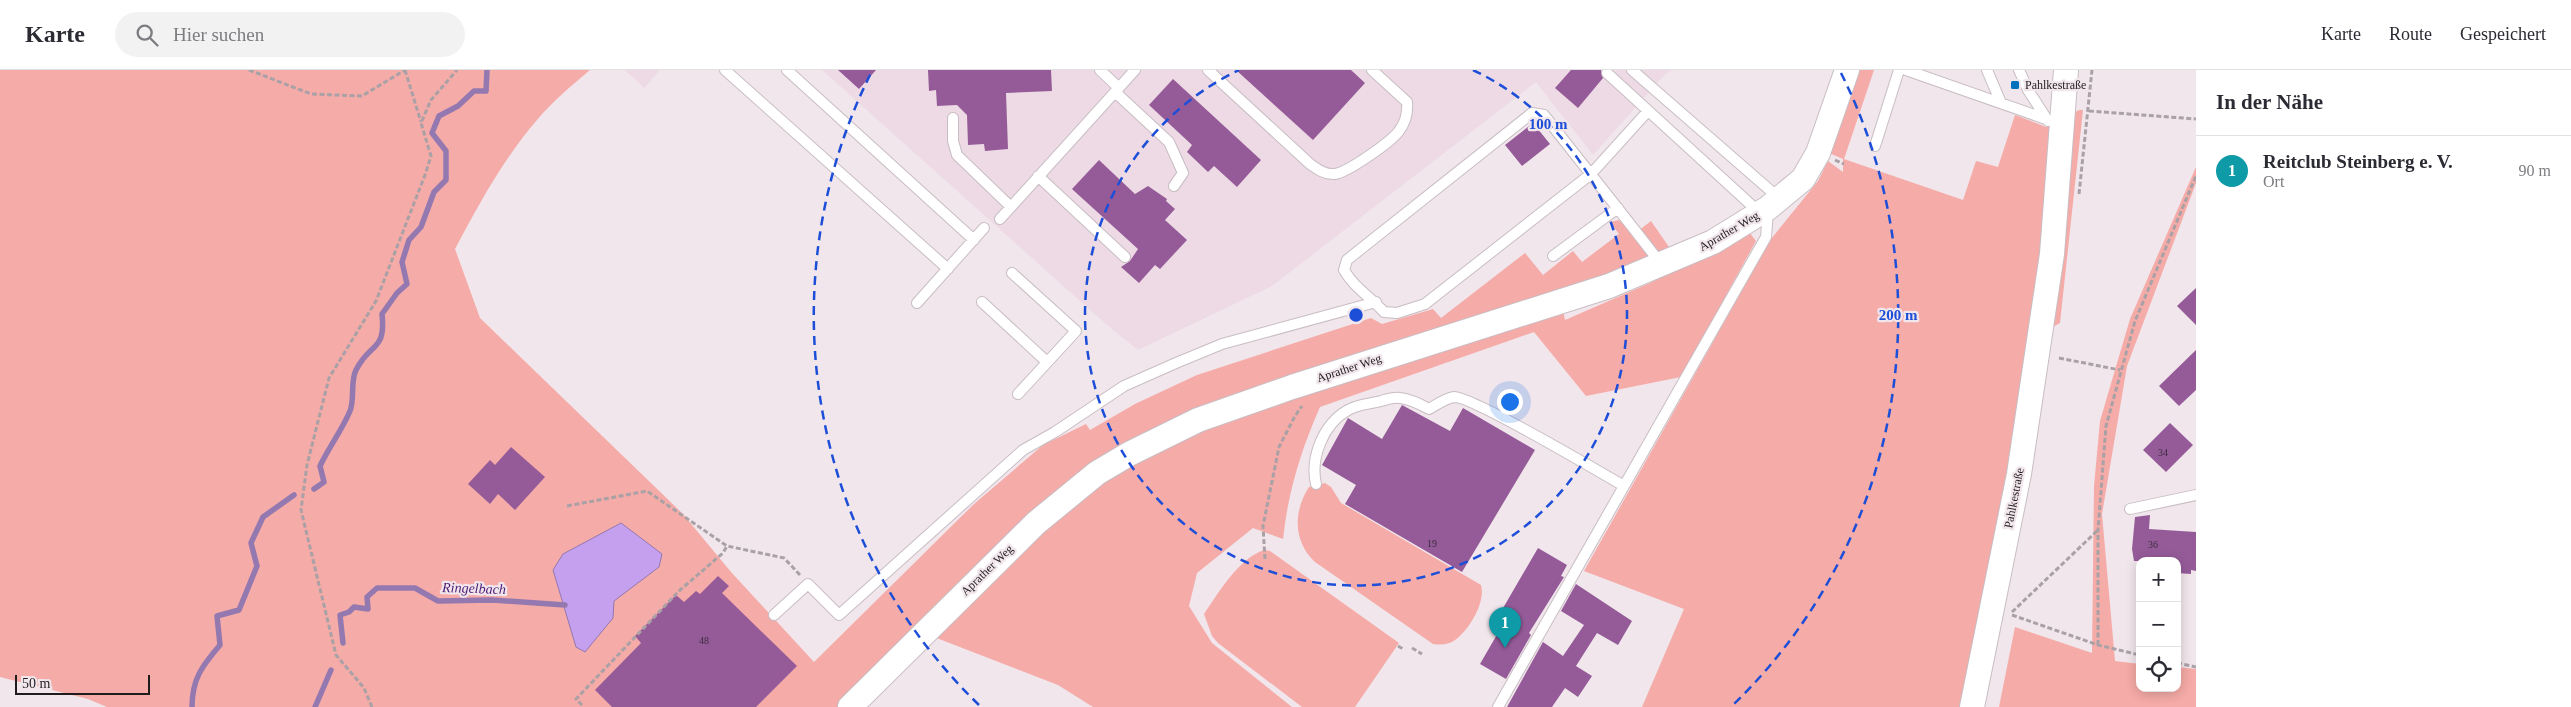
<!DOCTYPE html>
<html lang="de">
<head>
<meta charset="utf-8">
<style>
  body { margin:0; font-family:Georgia,serif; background:#f2f2f3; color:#2b2b33 }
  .controls { position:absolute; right:15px; bottom:15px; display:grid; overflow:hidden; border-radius:10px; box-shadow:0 2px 12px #0003 }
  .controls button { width:45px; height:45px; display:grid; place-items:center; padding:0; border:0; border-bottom:1px solid #e1e1e2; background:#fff; color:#2b2b33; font:25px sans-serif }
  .scale { position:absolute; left:15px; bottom:12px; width:135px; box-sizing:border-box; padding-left:5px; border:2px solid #201c1e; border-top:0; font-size:14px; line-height:18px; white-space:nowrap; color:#201c1e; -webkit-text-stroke:4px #f1e6ec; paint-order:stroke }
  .you { position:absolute; left:1509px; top:331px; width:18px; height:18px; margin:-12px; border:4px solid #fff; border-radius:50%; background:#1a73e8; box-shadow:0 0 0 8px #1a73e833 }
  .badge { display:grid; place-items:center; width:32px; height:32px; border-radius:50%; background:#0272bd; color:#fff; font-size:16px; font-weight:700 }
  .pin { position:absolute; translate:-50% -41px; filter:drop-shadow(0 1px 2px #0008) }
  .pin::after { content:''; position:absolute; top:26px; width:18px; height:15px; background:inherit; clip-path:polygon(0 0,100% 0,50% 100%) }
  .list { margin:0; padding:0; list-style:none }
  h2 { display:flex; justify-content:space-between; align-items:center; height:65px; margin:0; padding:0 20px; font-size:21px }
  h2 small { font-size:16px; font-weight:400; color:#7c7c81 }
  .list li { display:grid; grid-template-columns:32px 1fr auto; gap:15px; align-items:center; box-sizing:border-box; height:70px; padding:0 20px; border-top:1px solid #e1e1e2 }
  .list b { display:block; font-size:19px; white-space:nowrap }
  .list p { margin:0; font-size:16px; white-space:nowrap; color:#7c7c81 }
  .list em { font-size:16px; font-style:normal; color:#7c7c81 }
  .icon { flex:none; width:28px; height:28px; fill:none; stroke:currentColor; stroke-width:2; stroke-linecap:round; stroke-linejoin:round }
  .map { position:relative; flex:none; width:2196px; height:637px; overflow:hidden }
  header { display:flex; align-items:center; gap:30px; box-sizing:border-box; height:70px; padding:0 25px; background:#fff; border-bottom:1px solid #e1e1e2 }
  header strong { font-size:24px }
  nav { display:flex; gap:28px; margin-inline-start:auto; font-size:18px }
  .search { width:350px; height:45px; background:#f2f2f3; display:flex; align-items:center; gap:12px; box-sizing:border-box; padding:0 18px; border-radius:28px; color:#7c7c81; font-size:19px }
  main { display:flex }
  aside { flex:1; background:#fff }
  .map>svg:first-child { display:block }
</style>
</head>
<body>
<header>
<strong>Karte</strong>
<div class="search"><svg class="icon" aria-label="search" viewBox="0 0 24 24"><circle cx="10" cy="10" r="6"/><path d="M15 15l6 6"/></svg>Hier suchen</div>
<nav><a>Karte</a><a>Route</a><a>Gespeichert</a></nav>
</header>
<main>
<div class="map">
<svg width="2196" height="637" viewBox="0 0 2196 637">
  <rect width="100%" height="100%" fill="#f1e6ec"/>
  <path fill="#eddae4" d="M625 0H660L644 18Z
    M822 0H1673L1665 4 1593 85 1536 12 1272 216 1138 280 1108 256Z"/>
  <path fill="#f5aba7" d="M0 0H590C571 16 553 31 537 50 504 88 479 134 455 179L480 248 682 443 731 502 814 592 974 434 1043 375 1086 354 1090 360 1135 334 1197 305 1371 248 1382 254 1433 239 1441 248 1525 183 1543 205 1573 181 1582 192 1619 164 1610 152 1619 150 1633 165 1651 151 1669 177 1620 200 1559 220 1565 250 1650 213 1749 162 1756 171 1681 307 1586 326 1534 262 1320 337C1301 380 1288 422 1283 469L1253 458 1197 503 1189 536 1212 573 1292 637H1093L1058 615 934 567 863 637H107L88 629 0 607Z
    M1858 0H1874L1844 89 1963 130 1976 91 1998 97 2015 45 2046 57 2079 40H2083L2060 253 2029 270 2015 390 1963 637H1642L1684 539 1584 501 1771 169 1818 111 1828 91 1843 102V89L1829 83Z
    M2196 97V113L2127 296 2102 444 2115 591 2140 594V618H2177V597L2196 599V637H1999L2015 557 2092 583 2094 416 2100 351 2130 249Z
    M1325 413 1331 417 1341 433 1481 515C1486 532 1469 560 1455 570 1448 575 1441 575 1433 574L1315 492C1293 471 1293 442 1309 417Z
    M1264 480 1270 481 1399 573 1355 637H1302L1218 573 1212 566 1204 544C1219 522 1238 489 1264 480Z"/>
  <path fill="#c5a0ee" stroke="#9478b0" d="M621 453 662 484 659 497 614 531 613 548 585 582 576 577 553 500 563 484Z"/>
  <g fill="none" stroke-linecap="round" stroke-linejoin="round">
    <path stroke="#9478b0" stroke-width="5.5" d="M314 419 324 412 320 396C329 377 342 360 350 341 355 329 350 312 356 300 370 272 386 282 382 244L397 223 407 214 402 192 409 170 421 157 434 122 446 110V81L432 63 439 46 458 36 474 21H486L487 0
      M343 573 340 545 349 542 354 537 368 539 367 527 377 518H415L438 531 492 530 565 535
      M192 637C192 609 202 596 220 575L217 546 239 540 257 496 251 473 263 447 294 425
      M315 637 331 600"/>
  </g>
  <path fill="#955b99" d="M838 0H876L859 19Z
    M928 0H1051L1052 21 1006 23 1008 79 985 81 984 74 968 75 967 45 957 35 937 36 936 20 929 21Z
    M1236 0H1351L1365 13 1313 70Z
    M1571 0H1601L1603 8 1578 38 1555 18Z
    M1173 9 1261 90 1237 117 1214 96 1208 102 1187 82 1192 75 1149 35Z
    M1533 53 1550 74 1522 96 1505 75Z
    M1099 90 1135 124 1148 116 1167 129 1166 131 1175 139 1165 150 1187 170 1160 199 1155 195 1139 213 1121 197 1130 191 1138 179 1072 119Z
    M2196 218V255L2177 236Z
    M2196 280V320L2179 336 2159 316Z
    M1402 335 1450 361 1463 338 1535 380 1462 502 1345 434 1356 415 1322 395 1348 348 1382 369Z
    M2170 353 2193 375 2166 402 2143 380Z
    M511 377 545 407 515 440 498 424 490 434 468 414 490 390 495 395Z
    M2150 445 2149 459 2196 462V501L2191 500V504L2177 503V491H2134L2132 479 2135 447Z
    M1538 478 1567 495 1561 506 1564 507 1529 563 1531 565 1506 609 1480 594 1506 549 1499 545Z
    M718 506 729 516 722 523 797 596 756 637H612L595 620 641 573 635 566 676 525 684 532 696 521 700 524Z
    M1576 514 1632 551 1618 575 1597 563 1576 596 1592 606 1578 627 1565 618 1552 637H1507L1543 572 1563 586 1584 555 1561 541Z"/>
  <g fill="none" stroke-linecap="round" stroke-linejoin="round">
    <g stroke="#c8bdc3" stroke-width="12">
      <path id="service" d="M725 0 948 199
        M787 0 974 170
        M1100 0 1119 18
        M1208 0 1310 94C1317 99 1325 105 1335 104 1348 102 1391 72 1399 61 1406 52 1408 43 1407 32L1372 0
        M1632 0 1780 129
        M1906 0 2046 49
        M1987 0 2001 33
        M2019 0 2028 20 2048 51
        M1607 3 1760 143
        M1115 22 1169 72 1183 103 1174 116
        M1648 41 1591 104 1425 234 1397 243 1384 242C1370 226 1355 219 1344 200L1347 190 1357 182 1532 43 1544 45C1583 95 1623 144 1661 194
        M953 48V71L957 85 1011 137
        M1875 76 1899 0
        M1038 106 1125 187
        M1000 149 1135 0
        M1553 186 1618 138
        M1012 203 1076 261 1018 324
        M982 232 1047 292
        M917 233 984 158
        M1316 414C1310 388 1323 354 1348 340 1358 334 1370 334 1381 331 1388 329 1393 327 1400 328 1410 329 1420 334 1429 339 1436 335 1446 328 1454 327 1471 326 1600 402 1624 416
        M2130 439 2196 425
        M774 545 808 514 839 545 1023 380 1055 362 1124 316 1176 293 1222 274 1376 232
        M1498 637 1766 167 1768 141"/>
    </g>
    <g stroke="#c8bdc3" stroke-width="26">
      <path id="tertiary" d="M850 637 1036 453 1097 403 1129 384 1198 350 1292 317 1609 216 1713 172 1768 138 1803 109 1818 83 1847 0
        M1972 637 2019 404 2052 184 2066 0"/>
    </g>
    <path stroke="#aaa1a6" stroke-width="3" stroke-dasharray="5 2.5" stroke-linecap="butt" d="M249 0 311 24 362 26 405 0
      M405 0 421 52
      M2089 41 2196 49
      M1835 90 1844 94
      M2079 124 2092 0
      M2059 288 2120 300
      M567 436 647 421 727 476 784 488 800 505
      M1265 489 1263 456 1279 377 1295 346 1302 336
      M2012 542 2098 460
      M2012 545 2098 575 2140 585
      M2098 575V460L2106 356 2135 251 2196 106
      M1398 576 1403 579
      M1412 578 1422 584
      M2177 593 2196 597
      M582 635 576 629 679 521 723 483 727 476
      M372 637 364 618 336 585 301 440 307 395 329 308 376 231 425 105 431 86 421 53 431 30 457 0"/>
    <use href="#service" stroke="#fff" stroke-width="10"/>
    <use href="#tertiary" stroke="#fff" stroke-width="24"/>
  </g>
  <g fill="none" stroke="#1d4ed8" stroke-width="2.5" stroke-dasharray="9 6">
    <path d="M1473 0A271 271 0 1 1 1239 0"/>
    <path d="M979 635A542 542 0 0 1 871 3M1841 3A542 542 0 0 1 1733 635"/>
  </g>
  <rect fill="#0272bd" stroke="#f1e6ec" stroke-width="2" x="2010" y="10" width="10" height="10" rx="2.5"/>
  <g text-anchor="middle" stroke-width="4.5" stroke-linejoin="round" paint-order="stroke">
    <g font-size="10" fill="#3d2c3d">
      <text x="2163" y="386">34</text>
      <text x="1432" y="477">19</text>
      <text x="2153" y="478">36</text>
      <text x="704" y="574">48</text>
    </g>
    <g font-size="12" fill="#201c1e" stroke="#f1e6ec" text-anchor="start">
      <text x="2025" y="19">Pahlkestraße</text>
    </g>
    <g font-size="12" fill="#201c1e" stroke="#f1e6ec">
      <text transform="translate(1729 161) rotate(-30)" y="4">Aprather Weg</text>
      <text transform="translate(1349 298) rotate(-18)" y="4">Aprather Weg</text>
      <text transform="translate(2014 428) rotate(-79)" y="4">Pahlkestraße</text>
      <text transform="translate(987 500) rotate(-44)" y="4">Aprather Weg</text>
    </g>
    <g font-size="14" font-style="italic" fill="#4e1c76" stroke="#f1e6ec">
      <text transform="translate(474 518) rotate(2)" y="5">Ringelbach</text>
    </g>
  </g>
  <circle cx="1356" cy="245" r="8" fill="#1d4ed8" stroke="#f1e6ec" stroke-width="2.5"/>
  <g font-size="15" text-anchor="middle" font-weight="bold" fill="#1d4ed8" stroke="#f1e6ec" stroke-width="4.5" stroke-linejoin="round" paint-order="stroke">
    <text x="1548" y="59">100 m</text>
    <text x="1898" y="250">200 m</text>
  </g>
</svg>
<div class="controls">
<button>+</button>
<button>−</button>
<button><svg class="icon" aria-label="locate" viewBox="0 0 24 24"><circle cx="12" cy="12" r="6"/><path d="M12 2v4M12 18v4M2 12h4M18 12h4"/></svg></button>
</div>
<div class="scale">50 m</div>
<div class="you"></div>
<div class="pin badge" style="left:1505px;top:578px;background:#0f9aa8">1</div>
</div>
<aside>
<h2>In der Nähe<small></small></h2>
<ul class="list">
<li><span class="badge" style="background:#0f9aa8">1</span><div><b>Reitclub Steinberg e. V.</b><p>Ort</p></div><em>90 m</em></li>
</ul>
</aside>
</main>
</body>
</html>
